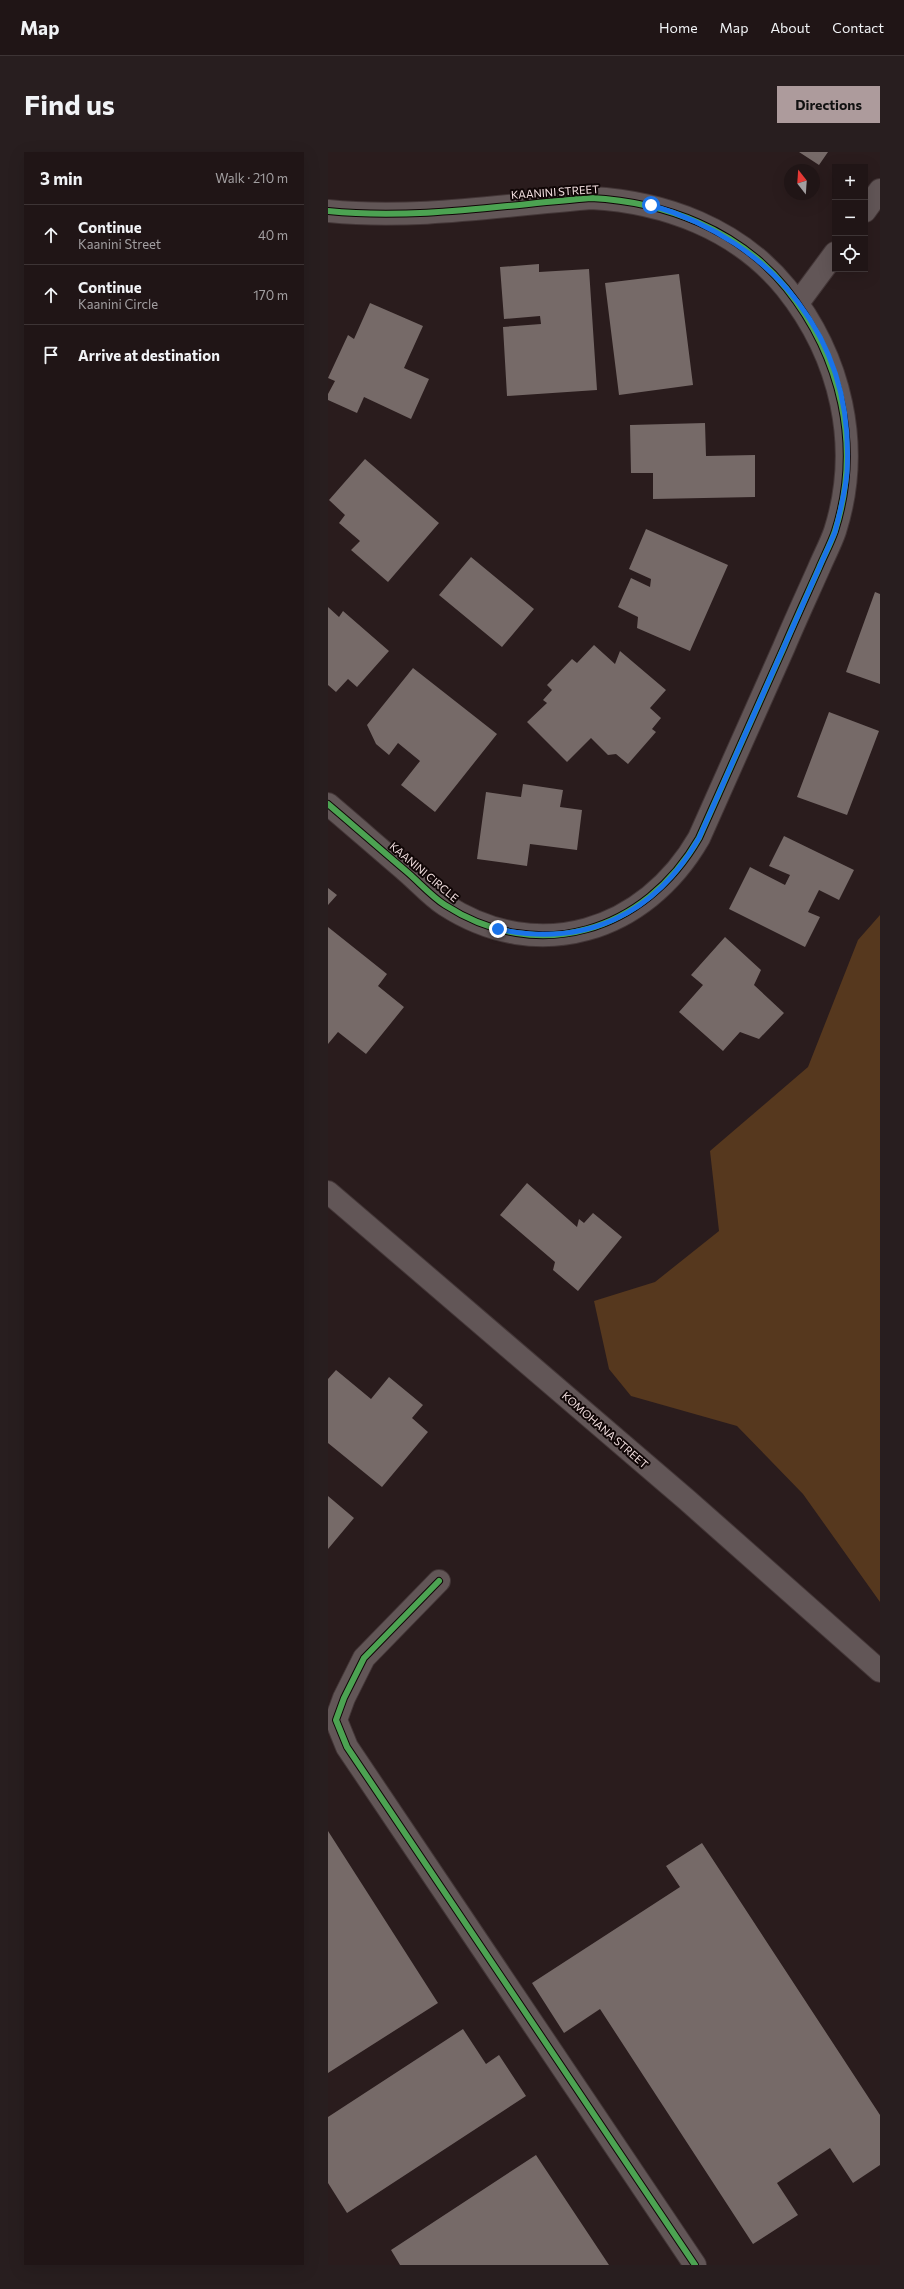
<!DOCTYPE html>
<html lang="en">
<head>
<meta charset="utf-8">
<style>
  body { margin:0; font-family:Commissioner,sans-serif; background:#281e1f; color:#f1f3f6 }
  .controls { position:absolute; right:12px; top:12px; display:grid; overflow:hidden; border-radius:0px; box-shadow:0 4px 16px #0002 }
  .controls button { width:36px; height:36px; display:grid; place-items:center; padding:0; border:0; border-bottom:1px solid #3d3435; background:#201516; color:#f1f3f6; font:20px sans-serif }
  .compass { position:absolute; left:456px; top:12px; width:36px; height:36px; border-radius:50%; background:#201516; box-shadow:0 4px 16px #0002; rotate:343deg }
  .stop { position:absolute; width:12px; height:12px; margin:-9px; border:3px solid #1a73e8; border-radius:50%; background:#fff }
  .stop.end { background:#1a73e8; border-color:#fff; box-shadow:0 1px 4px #0008 }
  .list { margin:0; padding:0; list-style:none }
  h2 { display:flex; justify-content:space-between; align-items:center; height:52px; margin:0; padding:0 16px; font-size:17px }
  h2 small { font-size:13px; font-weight:400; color:#a29fa1 }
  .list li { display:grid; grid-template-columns:26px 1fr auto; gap:12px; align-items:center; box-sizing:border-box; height:60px; padding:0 16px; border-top:1px solid #3d3435 }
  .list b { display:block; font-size:15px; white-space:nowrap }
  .list p { margin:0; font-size:13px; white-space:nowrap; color:#a29fa1 }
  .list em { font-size:13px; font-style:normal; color:#a29fa1 }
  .icon { flex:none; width:22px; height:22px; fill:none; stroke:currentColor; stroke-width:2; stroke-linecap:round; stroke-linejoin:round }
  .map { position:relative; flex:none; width:552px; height:2113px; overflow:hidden; border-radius:0px }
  header { display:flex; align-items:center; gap:24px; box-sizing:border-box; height:56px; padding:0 20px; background:#201516; border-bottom:1px solid #3d3435 }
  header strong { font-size:19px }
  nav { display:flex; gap:22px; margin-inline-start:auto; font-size:14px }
  .intro { display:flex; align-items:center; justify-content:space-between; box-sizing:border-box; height:96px; padding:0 24px }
  h1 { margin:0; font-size:28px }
  .button { padding:10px 18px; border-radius:0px; background:#ad9b9c; color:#111; font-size:14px; font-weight:700 }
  main { display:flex; gap:24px; padding:0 24px }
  aside { flex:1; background:#201516; border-radius:0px; box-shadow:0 4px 16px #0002 }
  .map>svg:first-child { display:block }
</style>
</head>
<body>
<header>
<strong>Map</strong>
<nav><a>Home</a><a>Map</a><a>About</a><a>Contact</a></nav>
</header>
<div class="intro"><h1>Find us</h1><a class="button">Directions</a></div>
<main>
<aside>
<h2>3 min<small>Walk · 210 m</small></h2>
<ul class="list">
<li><svg class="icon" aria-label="ahead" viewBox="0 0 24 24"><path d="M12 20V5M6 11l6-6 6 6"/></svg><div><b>Continue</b><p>Kaanini Street</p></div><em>40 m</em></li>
<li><svg class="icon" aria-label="ahead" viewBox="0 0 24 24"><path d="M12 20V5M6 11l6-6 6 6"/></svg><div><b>Continue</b><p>Kaanini Circle</p></div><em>170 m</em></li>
<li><svg class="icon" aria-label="arrive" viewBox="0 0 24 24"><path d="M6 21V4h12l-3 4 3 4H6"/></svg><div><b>Arrive at destination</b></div></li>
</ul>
</aside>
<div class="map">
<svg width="552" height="2113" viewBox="0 0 552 2113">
  <rect width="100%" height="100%" fill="#2a1c1d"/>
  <path fill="#56381e" d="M552 763V1450L475 1342 409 1274 303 1244 281 1217 266 1149 327 1130 391 1079 382 999 480 915 530 788Z"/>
  <path fill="#766a68" d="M471 0H500L491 13Z
    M211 112V120L261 117 269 238 179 244 175 175 213 172 212 164 176 167 172 115Z
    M351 122 365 233 291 243 277 131Z
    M42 151 95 174 76 216 101 227 83 267 36 245 29 261 0 248V242L7 229 0 226 20 183 26 187Z
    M377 271 378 304 427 303V345L325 347V321H303L302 273Z
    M37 307 111 371 60 430 23 398 32 389 11 371 17 363 1 348Z
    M318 377 400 413 362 499 309 476 310 465 290 455 303 426 322 435 323 427 301 417Z
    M143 405 206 457 174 495 111 443Z
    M547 440 552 442V532L518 520Z
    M0 455 11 465 15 459 61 499 29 535 20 527 8 540 0 533Z
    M266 493 287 512 292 499 338 538 322 556 333 566 324 577 328 580 300 612 288 602 280 603 263 586 239 610 199 570 219 551 215 548 224 538 219 533 244 507 249 511Z
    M85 516 169 582 107 660 73 633 92 609 70 591 61 603 48 592 39 573Z
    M501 560 551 579 519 663 469 645Z
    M195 632 235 638 232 655 254 658 249 698 202 692 199 714 149 707 158 640 193 645Z
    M456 684 526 718 511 748 491 738 480 760 492 765 477 795 401 757 422 715 457 733 462 723 441 714Z
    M0 736 9 743 0 753Z
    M0 775 59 822 50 834 76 855 38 902 10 880 0 892Z
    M397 785 433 818 426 833 456 861 431 887 412 880 395 899 351 860 375 833 363 823Z
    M199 1031 249 1075 251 1067 256 1071 265 1061 294 1085 250 1139 225 1118 227 1110 172 1063Z
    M8 1218 43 1247 61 1225 95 1253 84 1266 100 1280 54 1335 0 1291V1227Z
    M0 1344 26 1366 0 1397Z
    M0 1679 110 1851 0 1921Z
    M374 1691 552 1963V2013L525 2031 502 1996 449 2031 470 2063 425 2092 272 1857 236 1881 204 1831 352 1735 338 1714Z
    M135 1877 158 1912 171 1903 198 1944 19 2061 0 2031V1965Z
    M208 2003 281 2113H72L63 2098Z"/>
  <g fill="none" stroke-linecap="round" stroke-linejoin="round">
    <g stroke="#433637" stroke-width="24">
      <path id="minor" d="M0 59C87 68 176 53 263 46 337 50 410 77 458 136 513 205 534 294 507 379 503 391 496 404 491 416 479 443 467 469 456 495 427 559 399 623 371 686 317 780 210 813 117 753 103 744 91 730 78 719 52 697 26 674 0 652
        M537 59 552 38
        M470 151 507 101
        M111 1429 36 1506 16 1546 8 1568 19 1595 367 2113"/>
    </g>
    <g stroke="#433637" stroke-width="24">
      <path id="secondary" d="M0 1040 359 1348 552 1519"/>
    </g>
    <use href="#minor" stroke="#625657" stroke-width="22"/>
    <use href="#secondary" stroke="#625657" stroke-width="22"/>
    <g stroke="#100606" stroke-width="8">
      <path id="cycleway" d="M0 59C87 68 176 53 263 46 337 50 410 77 458 136 513 205 534 294 507 379 503 391 496 404 491 416 479 443 467 469 456 495 427 559 399 623 371 686 317 780 210 813 117 753 103 744 91 730 78 719 52 697 26 674 0 652
        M111 1429 36 1506 16 1546 8 1568 19 1595 367 2113"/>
    </g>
    <use href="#cycleway" stroke="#4ca352" stroke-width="6"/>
  </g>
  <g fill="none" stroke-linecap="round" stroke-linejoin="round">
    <path stroke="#1a73e8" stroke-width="5" d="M170 777C256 796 327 763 371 686L507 380C512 360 517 341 519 321 527 188 447 90 323 53"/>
  </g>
  <g text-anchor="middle" stroke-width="4" stroke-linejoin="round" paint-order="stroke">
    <g font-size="11" fill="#f3e0e1" stroke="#100606">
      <text transform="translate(227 40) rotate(-4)" y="4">KAANINI STREET</text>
      <text transform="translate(96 720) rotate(40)" y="4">KAANINI CIRCLE</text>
      <text transform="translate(277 1278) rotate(41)" y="4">KOMOHANA STREET</text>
    </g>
  </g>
</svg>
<div class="controls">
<button>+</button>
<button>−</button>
<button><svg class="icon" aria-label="locate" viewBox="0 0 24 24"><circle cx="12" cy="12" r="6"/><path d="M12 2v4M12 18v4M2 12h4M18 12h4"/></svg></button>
</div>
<svg class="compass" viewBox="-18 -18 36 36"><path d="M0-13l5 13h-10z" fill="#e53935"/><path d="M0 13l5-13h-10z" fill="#a29fa1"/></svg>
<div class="stop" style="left:323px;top:53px"></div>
<div class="stop end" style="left:170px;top:777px"></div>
</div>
</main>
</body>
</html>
